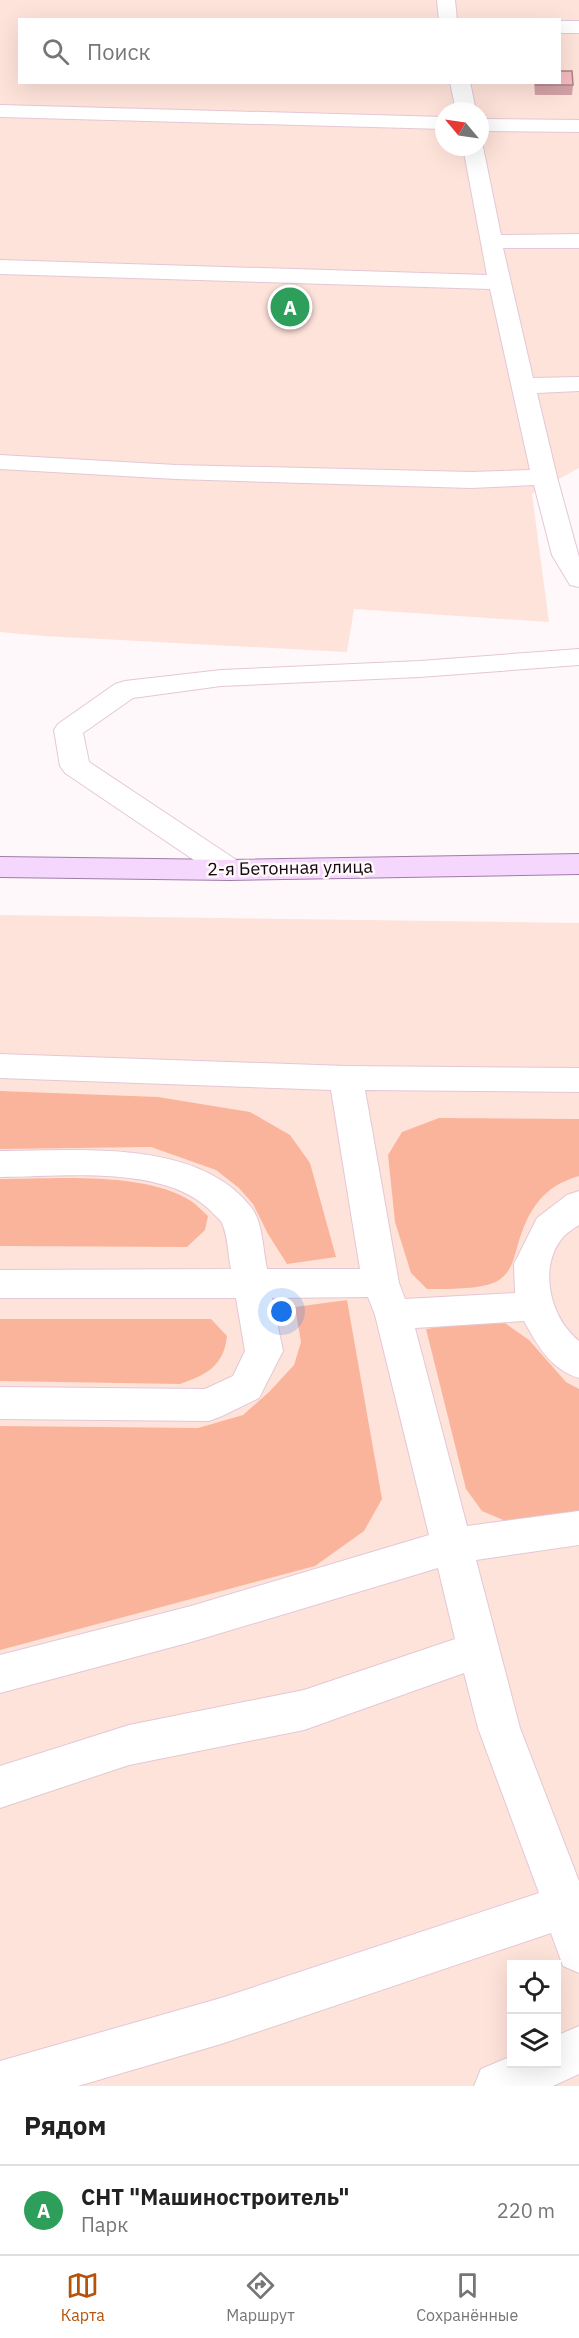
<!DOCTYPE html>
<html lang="ru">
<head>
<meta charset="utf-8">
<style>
  body { margin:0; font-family:"IBM Plex Sans",sans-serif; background:#f2f2f2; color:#222 }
  .controls { position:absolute; right:18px; bottom:18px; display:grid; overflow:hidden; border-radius:0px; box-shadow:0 6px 24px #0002 }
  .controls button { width:54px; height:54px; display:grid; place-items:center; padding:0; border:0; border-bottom:2px solid #e0e0e0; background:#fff; color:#222; font:30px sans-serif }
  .compass { position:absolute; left:435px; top:102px; width:54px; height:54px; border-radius:50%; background:#fff; box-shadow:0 6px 24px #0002; rotate:299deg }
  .you { position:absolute; left:282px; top:1312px; width:21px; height:21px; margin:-15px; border:4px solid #fff; border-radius:50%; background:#1a73e8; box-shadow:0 0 0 9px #1a73e833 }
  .badge { display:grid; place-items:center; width:39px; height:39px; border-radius:50%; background:#b45309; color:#fff; font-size:20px; font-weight:700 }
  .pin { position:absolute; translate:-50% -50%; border:3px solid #fff; box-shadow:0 2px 6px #0006 }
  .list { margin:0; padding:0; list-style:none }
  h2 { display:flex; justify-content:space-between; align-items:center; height:78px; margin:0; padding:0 24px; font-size:26px }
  h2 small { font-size:20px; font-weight:400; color:#767676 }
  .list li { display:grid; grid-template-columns:39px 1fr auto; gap:18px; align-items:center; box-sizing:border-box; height:90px; padding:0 24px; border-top:2px solid #e0e0e0 }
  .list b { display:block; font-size:22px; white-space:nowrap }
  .list p { margin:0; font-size:20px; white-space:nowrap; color:#767676 }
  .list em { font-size:20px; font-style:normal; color:#767676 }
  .icon { flex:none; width:33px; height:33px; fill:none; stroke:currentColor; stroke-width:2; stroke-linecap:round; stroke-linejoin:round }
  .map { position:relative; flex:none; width:579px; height:2086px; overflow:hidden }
  .search { position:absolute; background:#fff; box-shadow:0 6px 24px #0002; left:18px; right:18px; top:18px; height:66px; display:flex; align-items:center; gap:15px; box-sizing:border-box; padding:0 21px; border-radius:0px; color:#767676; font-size:22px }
  .sheet { height:168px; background:#fff }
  nav { display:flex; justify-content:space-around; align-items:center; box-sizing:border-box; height:84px; border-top:2px solid #e0e0e0; background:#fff; font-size:16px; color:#767676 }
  nav a { display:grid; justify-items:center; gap:3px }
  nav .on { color:#b45309 }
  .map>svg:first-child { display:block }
</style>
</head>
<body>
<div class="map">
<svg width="579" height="2086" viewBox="0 0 579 2086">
  <rect width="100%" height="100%" fill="#fef8fb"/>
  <path fill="#fee3da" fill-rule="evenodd" d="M0 0H579V468L532 494 549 622 354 609 347 652 44 636 0 632ZM20 20H560V82H20ZM444 111H480V147H444Z
    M0 915 579 923V2086H0ZM512 1964H556V2064H512Z"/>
  <path fill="#fbb49c" d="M0 1091 158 1097 250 1112 290 1135 310 1163 336 1257 287 1264 268 1234 253 1204 239 1188 216 1170 151 1147 0 1149Z
    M439 1118 579 1119V1176C543 1186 528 1210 518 1244 514 1258 512 1271 499 1280 484 1290 445 1289 427 1289L411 1273 395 1222 388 1155 402 1132Z
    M0 1179C55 1179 143 1171 191 1201 197 1205 202 1211 208 1216L205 1230 187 1247 0 1246Z
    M347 1300 382 1499 364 1531 315 1566 0 1650V1426L198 1428 243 1415 269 1392 294 1365 301 1342 295 1307Z
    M0 1319H211L227 1336C224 1366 206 1375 180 1384L0 1381Z
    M467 1323H505L529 1340 566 1382 579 1389V1513L508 1522 482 1511 466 1489 426 1329Z"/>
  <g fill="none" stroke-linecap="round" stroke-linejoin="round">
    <g stroke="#e4c7d6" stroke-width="2">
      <path id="minor" d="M437 0H455L457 20H439Z
        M560 21H579V33H560Z
        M450 82H470L476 111H456Z
        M0 105 444 117V129L0 117Z
        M480 119 579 120V132L480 131Z
        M480 143 483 147 501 235 579 234V248H503L533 378 579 377V391L537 393 557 477 579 557V587L570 585 552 555 534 485 471 488 176 479 0 469V455L176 465 471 472 530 470 490 289 0 274V260L487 275 463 147H480Z
        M579 649V665L420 677 221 686 133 698 83 733 89 762 241 863 245 870 241 877 230 880 219 877 65 773 60 766 54 730 58 724 115 684 125 681 221 670 420 661Z
        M0 1054 346 1066 579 1068V1092L365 1090 399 1283 405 1299 515 1293 514 1264 537 1218 567 1195 579 1191V1225C574 1228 568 1232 564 1236 537 1266 550 1318 579 1341V1378C550 1369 538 1346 524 1321L415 1328 467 1526 579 1511V1545L476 1560 520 1728 579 1881V1973L563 1966 551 1933 221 2044 78 2086H0V2061L221 1998 539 1893 478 1728 464 1673 304 1730 129 1765 0 1808V1766L129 1725 304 1690 455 1639 438 1568 191 1642 0 1693V1655L191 1606 429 1535 375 1315 368 1297 272 1298 283 1351 259 1398 222 1416 209 1421 0 1419V1387L205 1389 233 1376 245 1351 236 1298H0V1270L231 1269C228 1255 228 1236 222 1223 220 1219 213 1214 210 1210 162 1164 62 1177 0 1177V1151C78 1151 197 1138 251 1207 263 1222 263 1251 267 1269H360L331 1090 0 1078Z
        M579 2026V2074L553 2086H474L481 2069 512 2056V2064H556V2036Z"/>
    </g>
    <g stroke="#a17ca9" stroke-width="2">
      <path id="major" d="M579 854V874L230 880 0 877V857L230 860Z"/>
    </g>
    <use href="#minor" fill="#fff" fill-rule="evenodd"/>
    <use href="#major" fill="#f5d6fd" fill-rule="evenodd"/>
  </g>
  <path fill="#d2a1a5" d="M534 82H560L573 85 572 95H535Z"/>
  <path fill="#f4bbc0" stroke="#ab8386" stroke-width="1.5" d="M560 71H572L573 85H536L535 82H560Z"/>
  <g text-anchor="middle" stroke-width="5" stroke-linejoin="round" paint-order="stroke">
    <g font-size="18" fill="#12080e" stroke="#fef8fb">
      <text transform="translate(290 868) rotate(-1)" y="6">2-я Бетонная улица</text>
    </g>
  </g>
</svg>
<div class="controls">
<button><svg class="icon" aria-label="locate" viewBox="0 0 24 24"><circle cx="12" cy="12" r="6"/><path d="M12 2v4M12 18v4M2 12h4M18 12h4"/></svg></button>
<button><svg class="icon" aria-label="layers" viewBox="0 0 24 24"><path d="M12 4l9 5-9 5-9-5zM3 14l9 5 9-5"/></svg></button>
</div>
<svg class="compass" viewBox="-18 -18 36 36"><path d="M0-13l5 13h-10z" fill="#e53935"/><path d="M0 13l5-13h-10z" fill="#767676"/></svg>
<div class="you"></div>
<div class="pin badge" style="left:290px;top:307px;background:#2e9e5b">A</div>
<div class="search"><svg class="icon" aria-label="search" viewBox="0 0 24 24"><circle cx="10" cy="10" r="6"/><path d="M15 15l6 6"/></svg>Поиск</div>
</div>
<section class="sheet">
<h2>Рядом<small></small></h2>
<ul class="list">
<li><span class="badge" style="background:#2e9e5b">A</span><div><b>СНТ &quot;Машиностроитель&quot;</b><p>Парк</p></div><em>220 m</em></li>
</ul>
</section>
<nav>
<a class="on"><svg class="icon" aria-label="map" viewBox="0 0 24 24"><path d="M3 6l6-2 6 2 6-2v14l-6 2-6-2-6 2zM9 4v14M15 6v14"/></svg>Карта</a>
<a><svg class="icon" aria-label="directions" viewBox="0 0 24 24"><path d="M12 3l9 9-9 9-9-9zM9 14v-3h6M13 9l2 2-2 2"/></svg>Маршрут</a>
<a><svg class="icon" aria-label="saved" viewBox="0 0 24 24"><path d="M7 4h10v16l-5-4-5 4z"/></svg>Сохранённые</a>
</nav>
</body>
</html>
